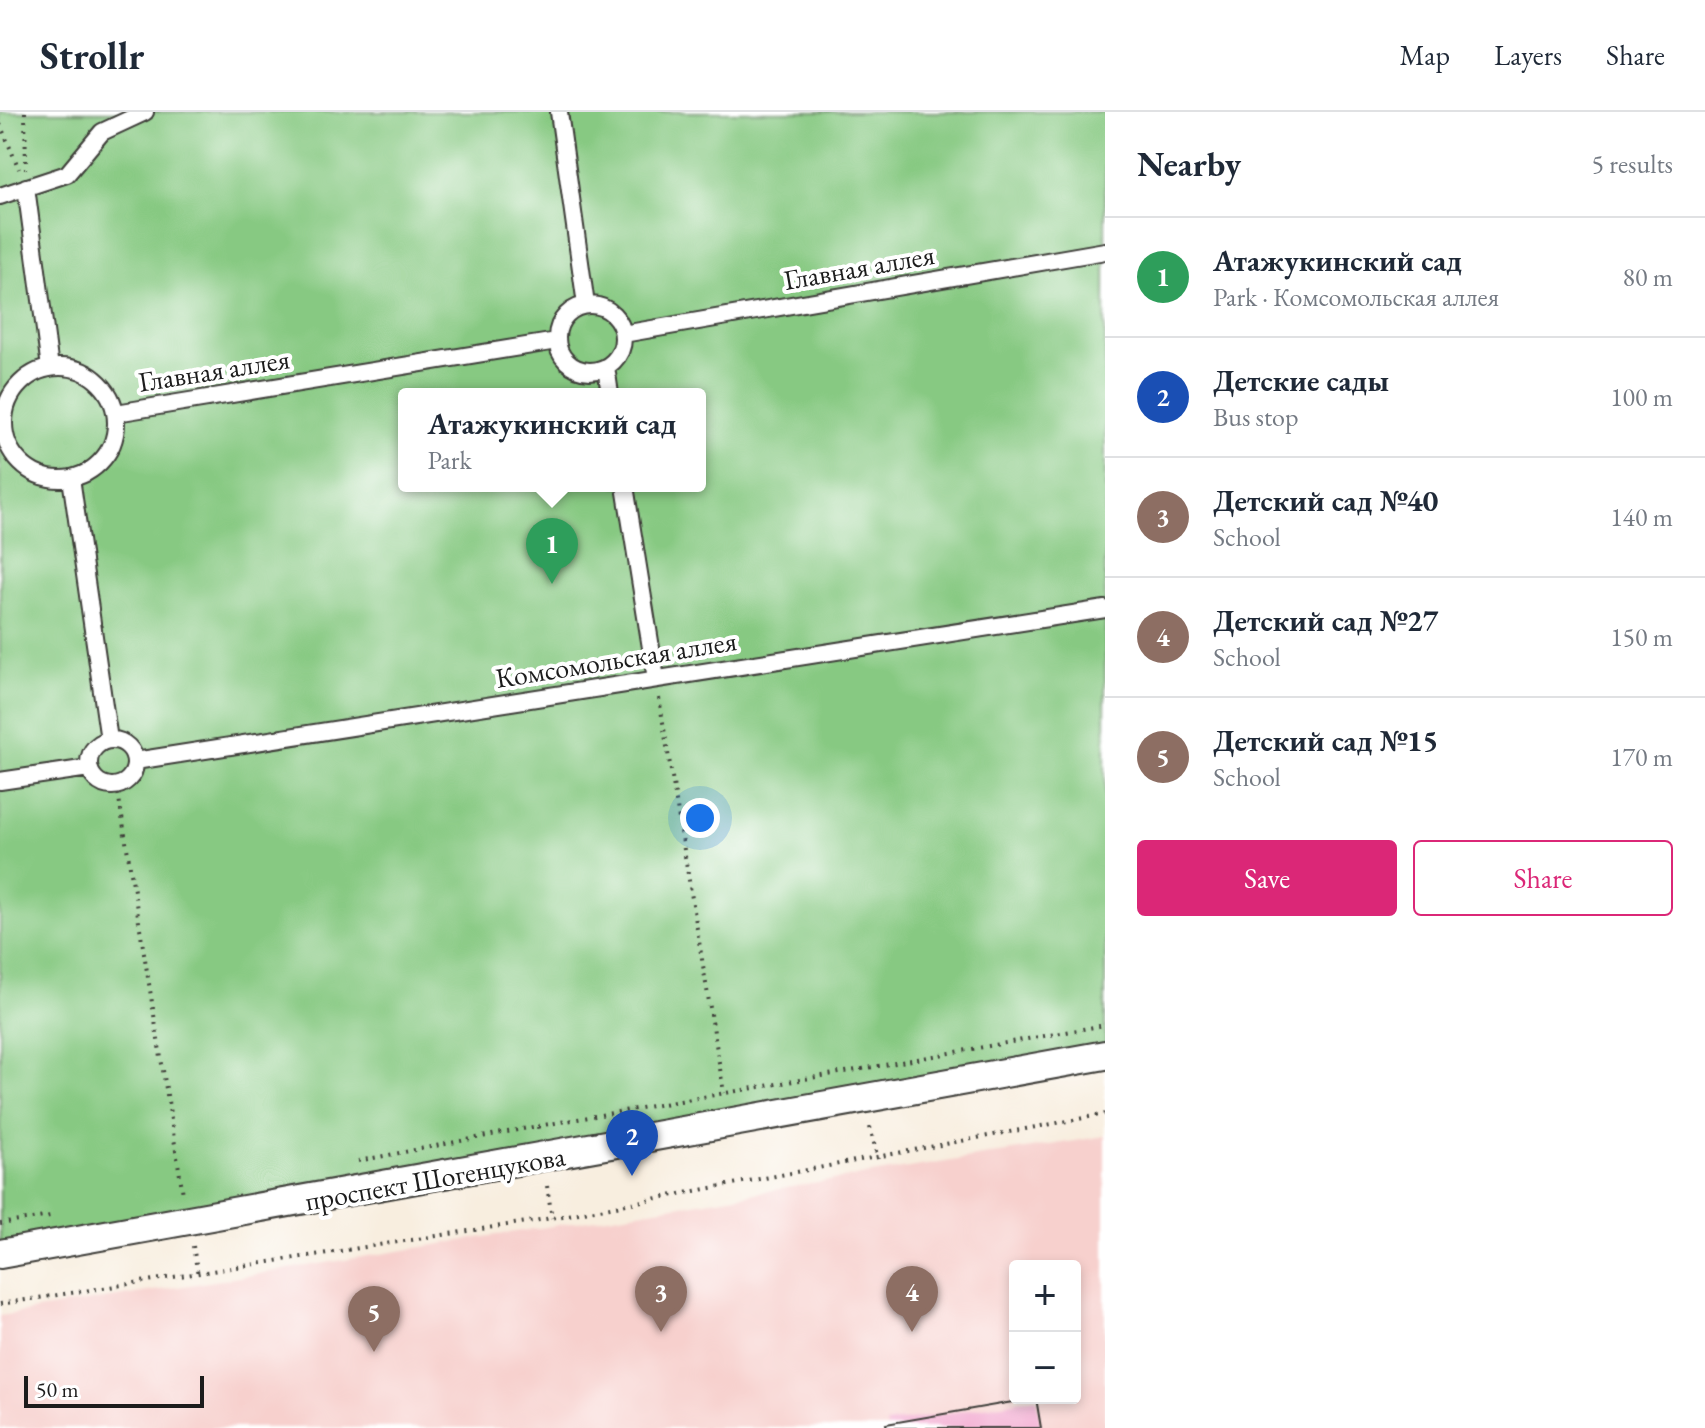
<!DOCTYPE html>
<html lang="en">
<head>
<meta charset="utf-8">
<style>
  body { margin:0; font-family:"EB Garamond",serif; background:#f2f2f3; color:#1f2937 }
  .controls { position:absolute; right:24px; bottom:24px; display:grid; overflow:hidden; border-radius:8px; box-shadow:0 4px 12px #0003 }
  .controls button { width:72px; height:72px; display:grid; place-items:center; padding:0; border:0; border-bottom:2px solid #e0e1e3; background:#fff; color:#1f2937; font:40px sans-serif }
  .scale { position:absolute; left:24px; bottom:20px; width:180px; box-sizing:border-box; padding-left:8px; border:4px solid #1c1c1c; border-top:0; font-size:22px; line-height:28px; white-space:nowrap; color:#1c1c1c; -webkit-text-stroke:6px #fff; paint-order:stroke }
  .you { position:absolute; left:700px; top:706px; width:28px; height:28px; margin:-20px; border:6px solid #fff; border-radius:50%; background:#1a73e8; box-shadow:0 0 0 12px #1a73e833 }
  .badge { display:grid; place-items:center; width:52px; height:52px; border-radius:50%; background:#db2777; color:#fff; font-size:26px; font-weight:700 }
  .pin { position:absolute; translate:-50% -66px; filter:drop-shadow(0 2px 4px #0008) }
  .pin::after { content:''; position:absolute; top:42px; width:28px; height:24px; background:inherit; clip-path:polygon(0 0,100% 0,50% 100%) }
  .popup { position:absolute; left:398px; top:276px; width:308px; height:104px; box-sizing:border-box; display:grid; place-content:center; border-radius:8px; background:#fff; filter:drop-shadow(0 2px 6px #0005); font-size:26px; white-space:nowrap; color:#747a83 }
  .popup b { font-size:30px; color:#1f2937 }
  .popup::after { content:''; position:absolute; left:50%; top:100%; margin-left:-16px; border:16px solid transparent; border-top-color:#fff }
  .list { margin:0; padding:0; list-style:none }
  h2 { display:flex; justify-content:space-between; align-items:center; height:104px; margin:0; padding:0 32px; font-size:34px }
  h2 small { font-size:26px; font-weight:400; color:#747a83 }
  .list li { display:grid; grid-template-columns:52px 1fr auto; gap:24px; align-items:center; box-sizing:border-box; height:120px; padding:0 32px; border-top:2px solid #e0e1e3 }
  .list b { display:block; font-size:30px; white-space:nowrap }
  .list p { margin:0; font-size:26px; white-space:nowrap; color:#747a83 }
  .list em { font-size:26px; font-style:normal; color:#747a83 }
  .actions { display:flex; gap:16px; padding:24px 32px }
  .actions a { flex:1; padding:18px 0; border:2px solid #db2777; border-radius:8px; text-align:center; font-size:28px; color:#db2777 }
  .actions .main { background:#db2777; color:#fff }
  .map { position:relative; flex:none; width:1105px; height:1316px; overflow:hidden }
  header { display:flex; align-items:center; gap:48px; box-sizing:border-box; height:112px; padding:0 40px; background:#fff; border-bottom:2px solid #e0e1e3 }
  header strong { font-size:38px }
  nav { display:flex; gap:44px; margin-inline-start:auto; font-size:28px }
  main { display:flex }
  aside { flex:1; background:#fff }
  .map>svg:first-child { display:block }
</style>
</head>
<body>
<header>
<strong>Strollr</strong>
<nav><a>Map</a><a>Layers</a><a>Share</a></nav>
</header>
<main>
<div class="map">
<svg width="1105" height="1316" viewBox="0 0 1105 1316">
  <rect width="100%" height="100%" fill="#fff"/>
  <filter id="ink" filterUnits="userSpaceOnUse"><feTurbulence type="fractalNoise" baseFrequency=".0125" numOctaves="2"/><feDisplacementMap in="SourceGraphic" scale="16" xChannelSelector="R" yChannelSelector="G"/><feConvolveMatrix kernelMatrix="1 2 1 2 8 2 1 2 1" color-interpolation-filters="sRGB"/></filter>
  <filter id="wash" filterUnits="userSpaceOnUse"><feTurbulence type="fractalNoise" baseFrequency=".006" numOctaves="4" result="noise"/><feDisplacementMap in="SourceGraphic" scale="32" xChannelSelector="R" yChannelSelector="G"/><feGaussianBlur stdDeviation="1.8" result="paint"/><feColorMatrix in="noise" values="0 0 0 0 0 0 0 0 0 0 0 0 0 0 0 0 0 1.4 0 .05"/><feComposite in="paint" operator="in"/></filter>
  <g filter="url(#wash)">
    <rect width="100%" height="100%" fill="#f8eedf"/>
    <path fill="#f7d0cd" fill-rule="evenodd" d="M1105 1024V1316H0V1204ZM1015 1154H1075V1286H1015Z"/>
    <path fill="#87c982" stroke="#52724f" stroke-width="2" fill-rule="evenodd" d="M0 0H1105V943L0 1142ZM404 282H700V374H404Z"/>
    <g id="blocks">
      <path fill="#f2a6ce" d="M1036 1286 1041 1316H887L886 1312Z"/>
    </g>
  </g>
  <g filter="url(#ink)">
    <use href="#blocks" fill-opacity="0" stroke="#3d3c39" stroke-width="2"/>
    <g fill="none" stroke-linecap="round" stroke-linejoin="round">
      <g stroke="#3d3c39" stroke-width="20">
        <path id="pedestrian" d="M559 0 586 193
          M26 75 50 256
          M0 84 67 62 102 20 145 0
          M557 226a33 33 0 1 1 66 0a33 33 0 1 1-66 0Z
          M623 222 1105 139
          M606 255 610 282
          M4 311a56 56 0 1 1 112 0a56 56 0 1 1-112 0Z
          M116 301 557 229
          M71 366 109 628
          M625 374 656 567
          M89 651a23 23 0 1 1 46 0a23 23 0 1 1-46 0Z
          M135 649 1105 497
          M0 669 89 656"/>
      </g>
      <g stroke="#3d3c39" stroke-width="32">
        <path id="tertiary" d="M0 1142 1105 943"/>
      </g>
      <path stroke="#3d3c39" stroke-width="4" stroke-dasharray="2 6" stroke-linecap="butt" d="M25 0 26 57
        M0 12 19 57
        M659 586 724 981
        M117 674 183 1082
        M862 957 1105 913
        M538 1014 862 957V963
        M870 1015 878 1047
        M358 1049 538 1014 539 1021
        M547 1074 552 1106
        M0 1112 50 1104
        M193 1134 198 1163
        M0 1192 552 1106 1105 1002"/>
      <use href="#pedestrian" stroke="#fff" stroke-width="16"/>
      <use href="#tertiary" stroke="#fff" stroke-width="28"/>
    </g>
  </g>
  <g text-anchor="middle" stroke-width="8" stroke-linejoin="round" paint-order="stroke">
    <g font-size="28" fill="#1c1c1c" stroke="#fff">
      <text transform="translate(859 155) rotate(-10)" y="10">Главная аллея</text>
      <text transform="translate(214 258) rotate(-9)" y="10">Главная аллея</text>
      <text transform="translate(616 547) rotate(-9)" y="10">Комсомольская аллея</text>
      <text transform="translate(435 1066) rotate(-10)" y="10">проспект Шогенцукова</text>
    </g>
  </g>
</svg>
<div class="controls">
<button>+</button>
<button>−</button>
</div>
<div class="scale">50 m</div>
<div class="you"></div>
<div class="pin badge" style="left:552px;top:472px;background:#2e9e5b">1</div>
<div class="popup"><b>Атажукинский сад</b>Park</div>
<div class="pin badge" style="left:632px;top:1064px;background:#1a4fb4">2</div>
<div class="pin badge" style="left:661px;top:1220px;background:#8d6e63">3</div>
<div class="pin badge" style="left:912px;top:1220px;background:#8d6e63">4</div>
<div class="pin badge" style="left:374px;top:1240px;background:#8d6e63">5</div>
</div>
<aside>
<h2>Nearby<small>5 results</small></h2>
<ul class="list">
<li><span class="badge" style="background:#2e9e5b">1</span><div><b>Атажукинский сад</b><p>Park · Комсомольская аллея</p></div><em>80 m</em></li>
<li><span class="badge" style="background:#1a4fb4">2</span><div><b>Детские сады</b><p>Bus stop</p></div><em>100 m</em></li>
<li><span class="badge" style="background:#8d6e63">3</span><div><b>Детский сад №40</b><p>School</p></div><em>140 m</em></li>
<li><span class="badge" style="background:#8d6e63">4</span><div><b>Детский сад №27</b><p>School</p></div><em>150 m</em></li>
<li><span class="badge" style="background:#8d6e63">5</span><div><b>Детский сад №15</b><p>School</p></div><em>170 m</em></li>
</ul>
<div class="actions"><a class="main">Save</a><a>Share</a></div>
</aside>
</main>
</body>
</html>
